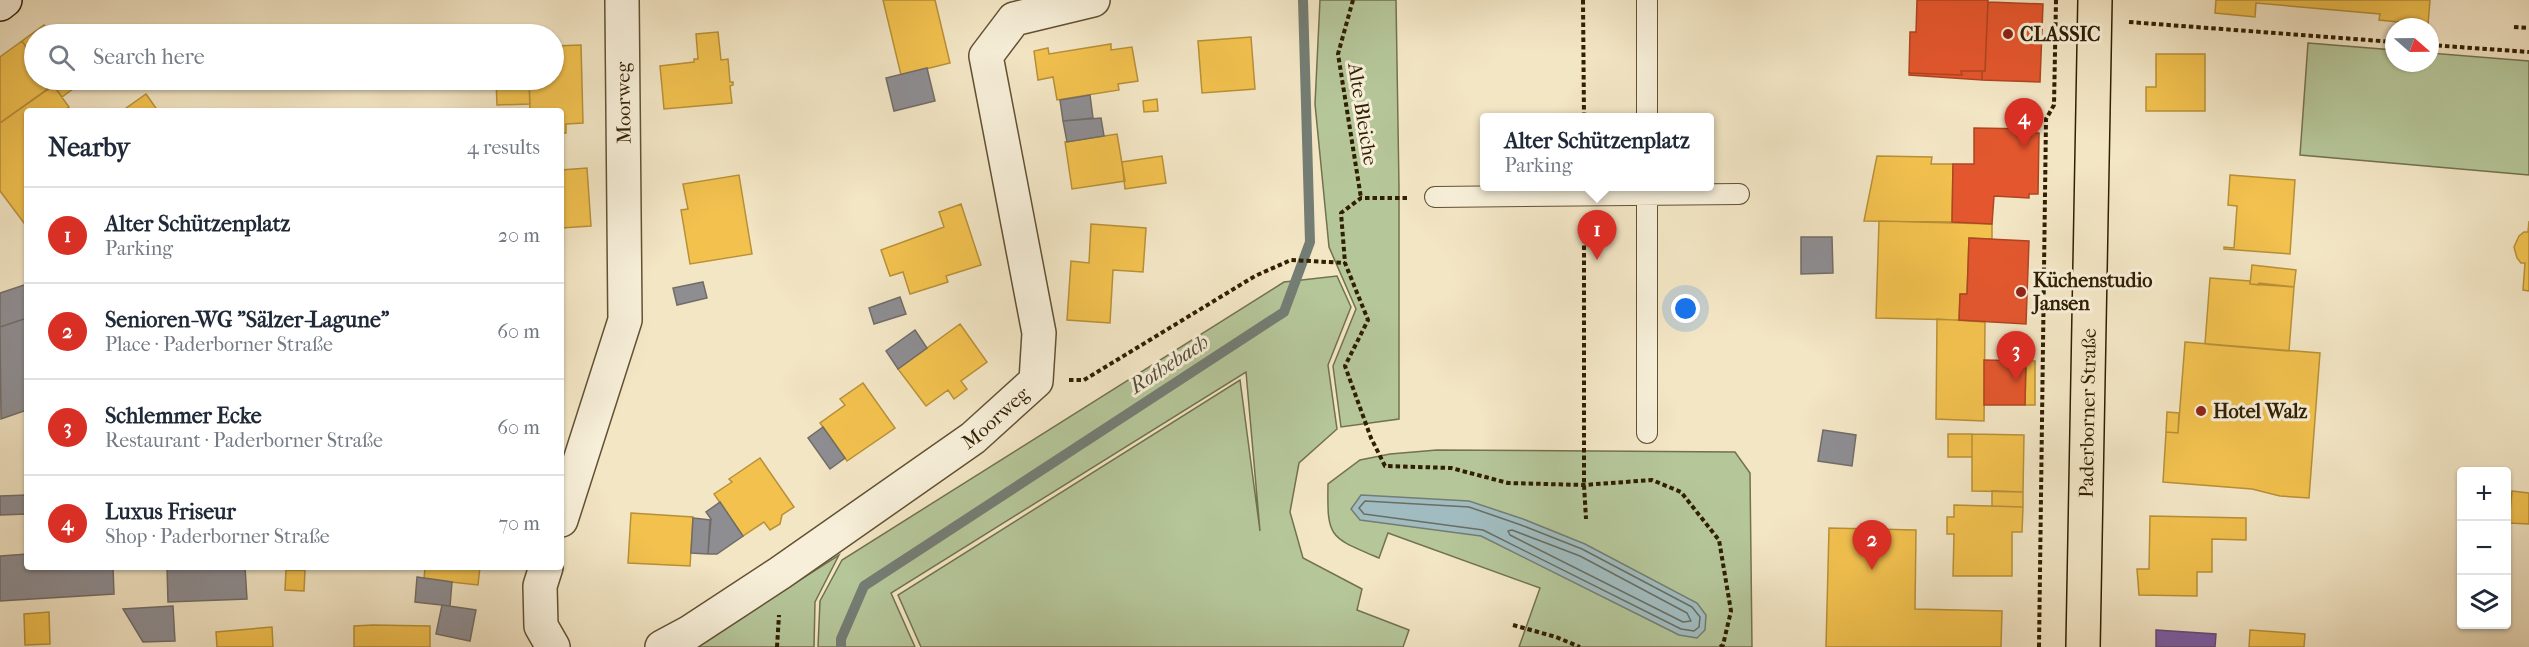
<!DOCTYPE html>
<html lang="en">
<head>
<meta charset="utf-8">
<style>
  body { margin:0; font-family:"IM FELL French Canon",serif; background:#f6f6f7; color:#1f2937 }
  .controls { position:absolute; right:18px; bottom:18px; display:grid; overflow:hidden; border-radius:6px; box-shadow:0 2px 4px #0004 }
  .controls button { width:54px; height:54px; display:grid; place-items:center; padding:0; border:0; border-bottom:2px solid #e0e1e3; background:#fff; color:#1f2937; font:30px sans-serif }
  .compass { position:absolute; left:2385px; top:18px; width:54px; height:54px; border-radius:50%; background:#fff; box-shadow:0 2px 4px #0004; rotate:110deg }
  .you { position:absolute; left:1686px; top:309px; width:21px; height:21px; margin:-15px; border:4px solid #fff; border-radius:50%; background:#1a73e8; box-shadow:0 0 0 9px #1a73e833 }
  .badge { display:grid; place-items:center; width:39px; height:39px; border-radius:50%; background:#d93025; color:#fff; font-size:20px; font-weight:700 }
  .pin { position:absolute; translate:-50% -50px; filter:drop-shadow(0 2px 3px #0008) }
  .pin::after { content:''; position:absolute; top:32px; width:21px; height:18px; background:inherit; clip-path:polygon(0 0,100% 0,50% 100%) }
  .popup { position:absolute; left:1480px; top:113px; width:234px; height:78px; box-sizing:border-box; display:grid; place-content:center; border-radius:6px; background:#fff; filter:drop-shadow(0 2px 4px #0005); font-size:20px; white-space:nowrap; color:#747a83 }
  .popup b { font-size:22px; color:#1f2937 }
  .popup::after { content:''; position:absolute; left:50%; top:100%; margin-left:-12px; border:12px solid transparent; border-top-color:#fff }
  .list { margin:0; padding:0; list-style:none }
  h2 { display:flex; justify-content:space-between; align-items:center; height:78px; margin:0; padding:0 24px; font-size:26px }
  h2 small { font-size:20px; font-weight:400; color:#747a83 }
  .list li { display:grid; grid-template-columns:39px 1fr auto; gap:18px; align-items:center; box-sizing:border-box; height:96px; padding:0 24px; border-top:2px solid #e0e1e3 }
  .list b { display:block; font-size:22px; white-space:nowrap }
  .list p { margin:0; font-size:20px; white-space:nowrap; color:#747a83 }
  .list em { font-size:20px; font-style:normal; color:#747a83 }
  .icon { flex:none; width:33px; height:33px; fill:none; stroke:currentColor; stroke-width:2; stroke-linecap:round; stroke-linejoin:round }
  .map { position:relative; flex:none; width:2529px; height:647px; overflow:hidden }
  .search { position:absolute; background:#fff; box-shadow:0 2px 4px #0004; left:24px; top:24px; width:540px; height:66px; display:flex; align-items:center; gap:15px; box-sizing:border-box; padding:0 21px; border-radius:33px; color:#747a83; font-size:22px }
  .panel { position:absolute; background:#fff; box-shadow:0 2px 4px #0004; left:24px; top:108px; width:540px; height:462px; border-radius:6px }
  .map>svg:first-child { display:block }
</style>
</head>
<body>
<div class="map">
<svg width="2529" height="647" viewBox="0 0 2529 647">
  <rect width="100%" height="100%" fill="#f3e6c5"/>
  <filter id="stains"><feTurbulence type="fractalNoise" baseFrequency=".00333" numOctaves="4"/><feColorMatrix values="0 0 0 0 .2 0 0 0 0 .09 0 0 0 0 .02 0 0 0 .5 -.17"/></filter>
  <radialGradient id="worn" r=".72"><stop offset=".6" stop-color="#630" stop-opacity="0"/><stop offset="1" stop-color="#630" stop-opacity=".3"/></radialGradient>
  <path fill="#b5c699" stroke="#73724e" stroke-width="1.5" d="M1320 0H1396L1399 187V419L1341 427 1333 366 1356 309 1329 247 1315 104Z
    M2308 43 2394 50V63H2430V53L2529 61V175L2300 155Z
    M1337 276 1351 307 1328 365 1337 429 1299 463 1290 512 1303 558 1362 589 1357 610 1409 630 1403 647H921L898 595 1240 380 1260 531 1246 372 891 593 915 647H818L820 601 842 560 1284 282Z
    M1437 450 1735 452 1750 473 1752 647H1519L1540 588 1388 533 1379 558C1329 537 1327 538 1328 484L1360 460 1390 454Z
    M839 555 815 602 814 647H695Z"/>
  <path fill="#a1bcc0" stroke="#747d74" stroke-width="1.5" d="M1361 495 1469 501 1523 519 1585 544 1697 603 1706 615 1705 630 1697 638 1679 635 1481 536 1360 520 1351 509Z"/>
  <path fill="#f2c14e" stroke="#b89037" stroke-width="1.5" d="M883 0H935L950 63 901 75Z
    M2216 0H2430L2428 25 2379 20 2380 14 2256 3 2255 17 2215 13Z
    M44 25 51 34H34V58L22 41Z
    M718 32 721 60 728 59 730 82H733V85L730 86 732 103 664 109 660 66 694 62V59H698L696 34Z
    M1251 37 1255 89 1202 93 1198 41Z
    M22 41 34 58V80H50L54 85 0 123V57Z
    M1111 44V50L1132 47 1138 81 1118 84 1119 90 1057 100 1053 77 1038 80 1034 51 1048 48 1049 54Z
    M581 45 583 123 566 124V133H561V111H530L529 80H554V46Z
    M2156 54H2205V111H2146V87H2156Z
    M50 80H83L84 81 62 97Z
    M496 80H529L530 104 497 105Z
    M53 85 69 107 63 111H27V227L0 191V123Z
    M146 94 158 111H122Z
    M1157 99 1158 111 1144 112 1143 101Z
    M1117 134 1125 181 1072 189 1065 142Z
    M1162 156 1166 183 1125 189 1122 162Z
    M1877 156 1932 157 1931 164H1953L1952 222 1864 221Z
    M587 168 591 226 561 228V170Z
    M739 175 752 254 690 264 681 210 688 209 683 184Z
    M2230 175 2295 180 2290 254 2224 249V247L2234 248 2237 206 2228 205Z
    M961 204 981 265 946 276 948 282 910 294 903 272 890 276 881 250 944 227 939 212Z
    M1879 221 1992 224V239L1969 238 1967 294H1960L1959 320 1876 318Z
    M2529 221V291L2523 290 2525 263H2521L2517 258 2514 247 2519 236 2524 232H2528Z
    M1091 224 1146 228 1143 272 1113 270 1110 323 1067 320 1071 261 1089 263Z
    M2252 265 2296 270 2294 287 2250 284Z
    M2210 278 2250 281V284L2259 285V283L2294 287 2289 351 2205 344Z
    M1937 319 1985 322 1984 421 1936 419Z
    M960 324 987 362 961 381 967 389 954 399 948 390 926 406 898 369Z
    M2185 342 2320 353 2309 498 2280 496 2252 489 2163 482 2166 432 2178 433Z
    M2026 361H2035V405H2025Z
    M863 383 895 428 847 461 820 423 845 405 840 399Z
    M2167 412 2179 413 2178 433 2166 432Z
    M1948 434H1972V457H1948Z
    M1972 434 2024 435 2023 492 1972 491Z
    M760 458 794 507 782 515 780 524 770 530 764 522 743 536 714 494 732 482 729 479Z
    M1992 491 2023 492V507L1992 506Z
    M2512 491 2529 493V524L2509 523Z
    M1954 505 2023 507 2022 532H2012V576H1953L1954 534H1947V517H1954Z
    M631 513 693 517 690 566 628 563Z
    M2150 516 2246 518V540L2212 539V572H2197V596L2139 595 2137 569H2149Z
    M1829 528 1916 530 1915 609 2002 611 2001 647H1826Z
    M425 567H480L478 585 424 579Z
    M286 570H305L304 591 285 590Z
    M49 612 50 644 25 645 24 614Z
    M373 625 430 626V647H354V626Z
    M272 627 273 647H217L216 632Z
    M2250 630 2305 634 2304 647H2249Z"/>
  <path fill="#e4572e" stroke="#ae4621" stroke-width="1.5" d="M1917 0H1988L1985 71H1961L1962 75 1909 73 1910 32H1916Z
    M1988 2 2043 4 2040 82 1982 80V71H1985Z
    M1961 71H1982V80L1909 75V73L1962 75Z
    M1974 128 2031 129 2030 133H2039L2038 194H2029V198L1994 196 1992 224 1952 222 1953 164H1974Z
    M1969 238 2029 241 2026 324 1959 320 1960 294H1967Z
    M1984 360 2026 361 2025 405H1984Z"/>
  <path fill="#7b5ea7" stroke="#654b76" stroke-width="1.5" d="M2156 630 2216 634 2215 647H2156Z"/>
  <path fill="#8d8d92" stroke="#716c67" stroke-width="1.5" d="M927 68 935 101 894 111 886 78Z
    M1090 95 1093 118 1063 121 1060 100Z
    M1101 118 1104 136 1067 142 1063 121Z
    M1801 237H1832L1833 273 1801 274Z
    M703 282 707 298 677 305 673 288Z
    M27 284V318L0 327V293Z
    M900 297 906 314 874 324 869 308Z
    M27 318V410L1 419 0 327Z
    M915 330 927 348 898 369 886 351Z
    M823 427 845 458 830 469 808 438Z
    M1823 430 1856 435 1852 466 1818 461Z
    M27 495V514L0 515V496Z
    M720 502 743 536 717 554H708L711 519 706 512Z
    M693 518 710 520 708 554 691 553Z
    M27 554V567H113L114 594 0 601V556Z
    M167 567H245L247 599 168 602Z
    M417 577 452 582 450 606 415 602Z
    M442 605 476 610 470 641 436 634Z
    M173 606 175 641 143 642 123 609Z"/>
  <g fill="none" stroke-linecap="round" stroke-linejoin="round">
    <path stroke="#696e61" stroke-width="1.5" d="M1365 501 1469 507 1521 525 1582 549 1692 607 1700 617 1699 627 1694 631 1681 629 1483 530 1364 514 1359 508Z
      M1512 530 1580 556 1687 613 1691 621 1683 622 1510 535 1508 531Z"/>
    <path stroke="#747d74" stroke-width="10" d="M841 647V639L864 586 1284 312 1310 242 1303 0"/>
    <g stroke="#625133" stroke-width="22">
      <path id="lane" d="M1647 0V118
        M1435 197 1739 194
        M1647 433V186"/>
    </g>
    <g stroke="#625133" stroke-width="36">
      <g id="street">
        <path d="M561 520 625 320 622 0"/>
        <path d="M546 567 540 586 541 626 553 647"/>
        <path id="s1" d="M662 647 690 632 780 573 973 438 1036 381 1039 333 986 56 1014 19 1093 0"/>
      </g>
    </g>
    <g stroke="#311f02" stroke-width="36">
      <path id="secondary" d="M0 4 5 0"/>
    </g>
    <g stroke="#311f02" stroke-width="36">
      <g id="primary">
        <path id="s2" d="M2083 647 2095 0"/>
      </g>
    </g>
    <path stroke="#311f02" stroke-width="4" stroke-dasharray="4.5 3" stroke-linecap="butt" d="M1353 0 1338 54 1361 198
      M1583 0 1584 118
      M2129 22 2394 42
      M2514 27 2529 28
      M2430 45 2529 52
      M1407 198H1361L1341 213 1345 263 1368 320 1345 366 1371 438 1385 466 1451 468 1508 483 1584 485 1652 480 1681 492 1719 540 1731 611 1723 645 1720 647
      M1584 223V485L1586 519
      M1069 380H1084L1255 276 1291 260 1345 263
      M1513 625 1556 637 1580 647
      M777 647 779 615
      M2039 647 2046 119 2054 105 2056 0"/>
    <use href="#lane" stroke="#f7efd9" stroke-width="20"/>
    <use href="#street" stroke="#f7efd9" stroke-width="33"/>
    <use href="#secondary" stroke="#f7efd9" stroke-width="33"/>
    <use href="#primary" stroke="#f3e6c5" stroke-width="33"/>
  </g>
  <g fill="#8f2418" stroke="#f7efd9" stroke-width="2">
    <circle cx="2008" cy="34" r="6"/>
    <circle cx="2021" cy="292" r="6"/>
    <circle cx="2201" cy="411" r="6"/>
  </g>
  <g text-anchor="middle" stroke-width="6" stroke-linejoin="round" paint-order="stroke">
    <g font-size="20" font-weight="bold" fill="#311f02" stroke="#f7efd9" text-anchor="start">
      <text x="2020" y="41">CLASSIC</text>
      <text x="2033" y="287">Küchenstudio<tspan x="2033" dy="23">Jansen</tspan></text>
      <text x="2213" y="418">Hotel Walz</text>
    </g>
    <g font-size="20" fill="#311f02" stroke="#f7efd9">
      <text transform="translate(623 103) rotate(-91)" y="7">Moorweg</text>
      <text transform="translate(1363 114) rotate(81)" y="7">Alte Bleiche</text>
      <text dy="7" stroke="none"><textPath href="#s2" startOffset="234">Paderborner Straße</textPath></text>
      <text dy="7" stroke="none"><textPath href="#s1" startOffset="405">Moorweg</textPath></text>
    </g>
    <g font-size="21" font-style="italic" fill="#534e3b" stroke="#f7efd9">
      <text transform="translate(1169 364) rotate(-33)" y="7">Rothebach</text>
    </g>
  </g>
  <rect width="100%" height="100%" filter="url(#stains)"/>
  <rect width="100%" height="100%" fill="url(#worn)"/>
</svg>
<div class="controls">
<button>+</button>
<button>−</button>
<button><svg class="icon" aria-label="layers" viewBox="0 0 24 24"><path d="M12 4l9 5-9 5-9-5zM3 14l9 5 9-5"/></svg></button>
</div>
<svg class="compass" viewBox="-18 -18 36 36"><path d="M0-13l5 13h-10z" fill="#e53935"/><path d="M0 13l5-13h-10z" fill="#747a83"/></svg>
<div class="you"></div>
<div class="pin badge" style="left:1597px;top:260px">1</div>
<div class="popup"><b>Alter Schützenplatz</b>Parking</div>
<div class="pin badge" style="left:1872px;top:570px">2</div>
<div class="pin badge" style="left:2016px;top:381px">3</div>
<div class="pin badge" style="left:2024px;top:148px">4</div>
<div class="search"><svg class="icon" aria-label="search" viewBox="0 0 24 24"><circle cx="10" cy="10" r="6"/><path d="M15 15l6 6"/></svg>Search here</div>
<section class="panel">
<h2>Nearby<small>4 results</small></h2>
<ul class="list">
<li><span class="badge">1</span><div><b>Alter Schützenplatz</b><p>Parking</p></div><em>20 m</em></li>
<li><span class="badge">2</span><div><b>Senioren-WG &quot;Sälzer-Lagune&quot;</b><p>Place · Paderborner Straße</p></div><em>60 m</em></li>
<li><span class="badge">3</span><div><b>Schlemmer Ecke</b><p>Restaurant · Paderborner Straße</p></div><em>60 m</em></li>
<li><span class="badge">4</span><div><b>Luxus Friseur</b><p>Shop · Paderborner Straße</p></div><em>70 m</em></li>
</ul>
</section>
</div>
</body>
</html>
